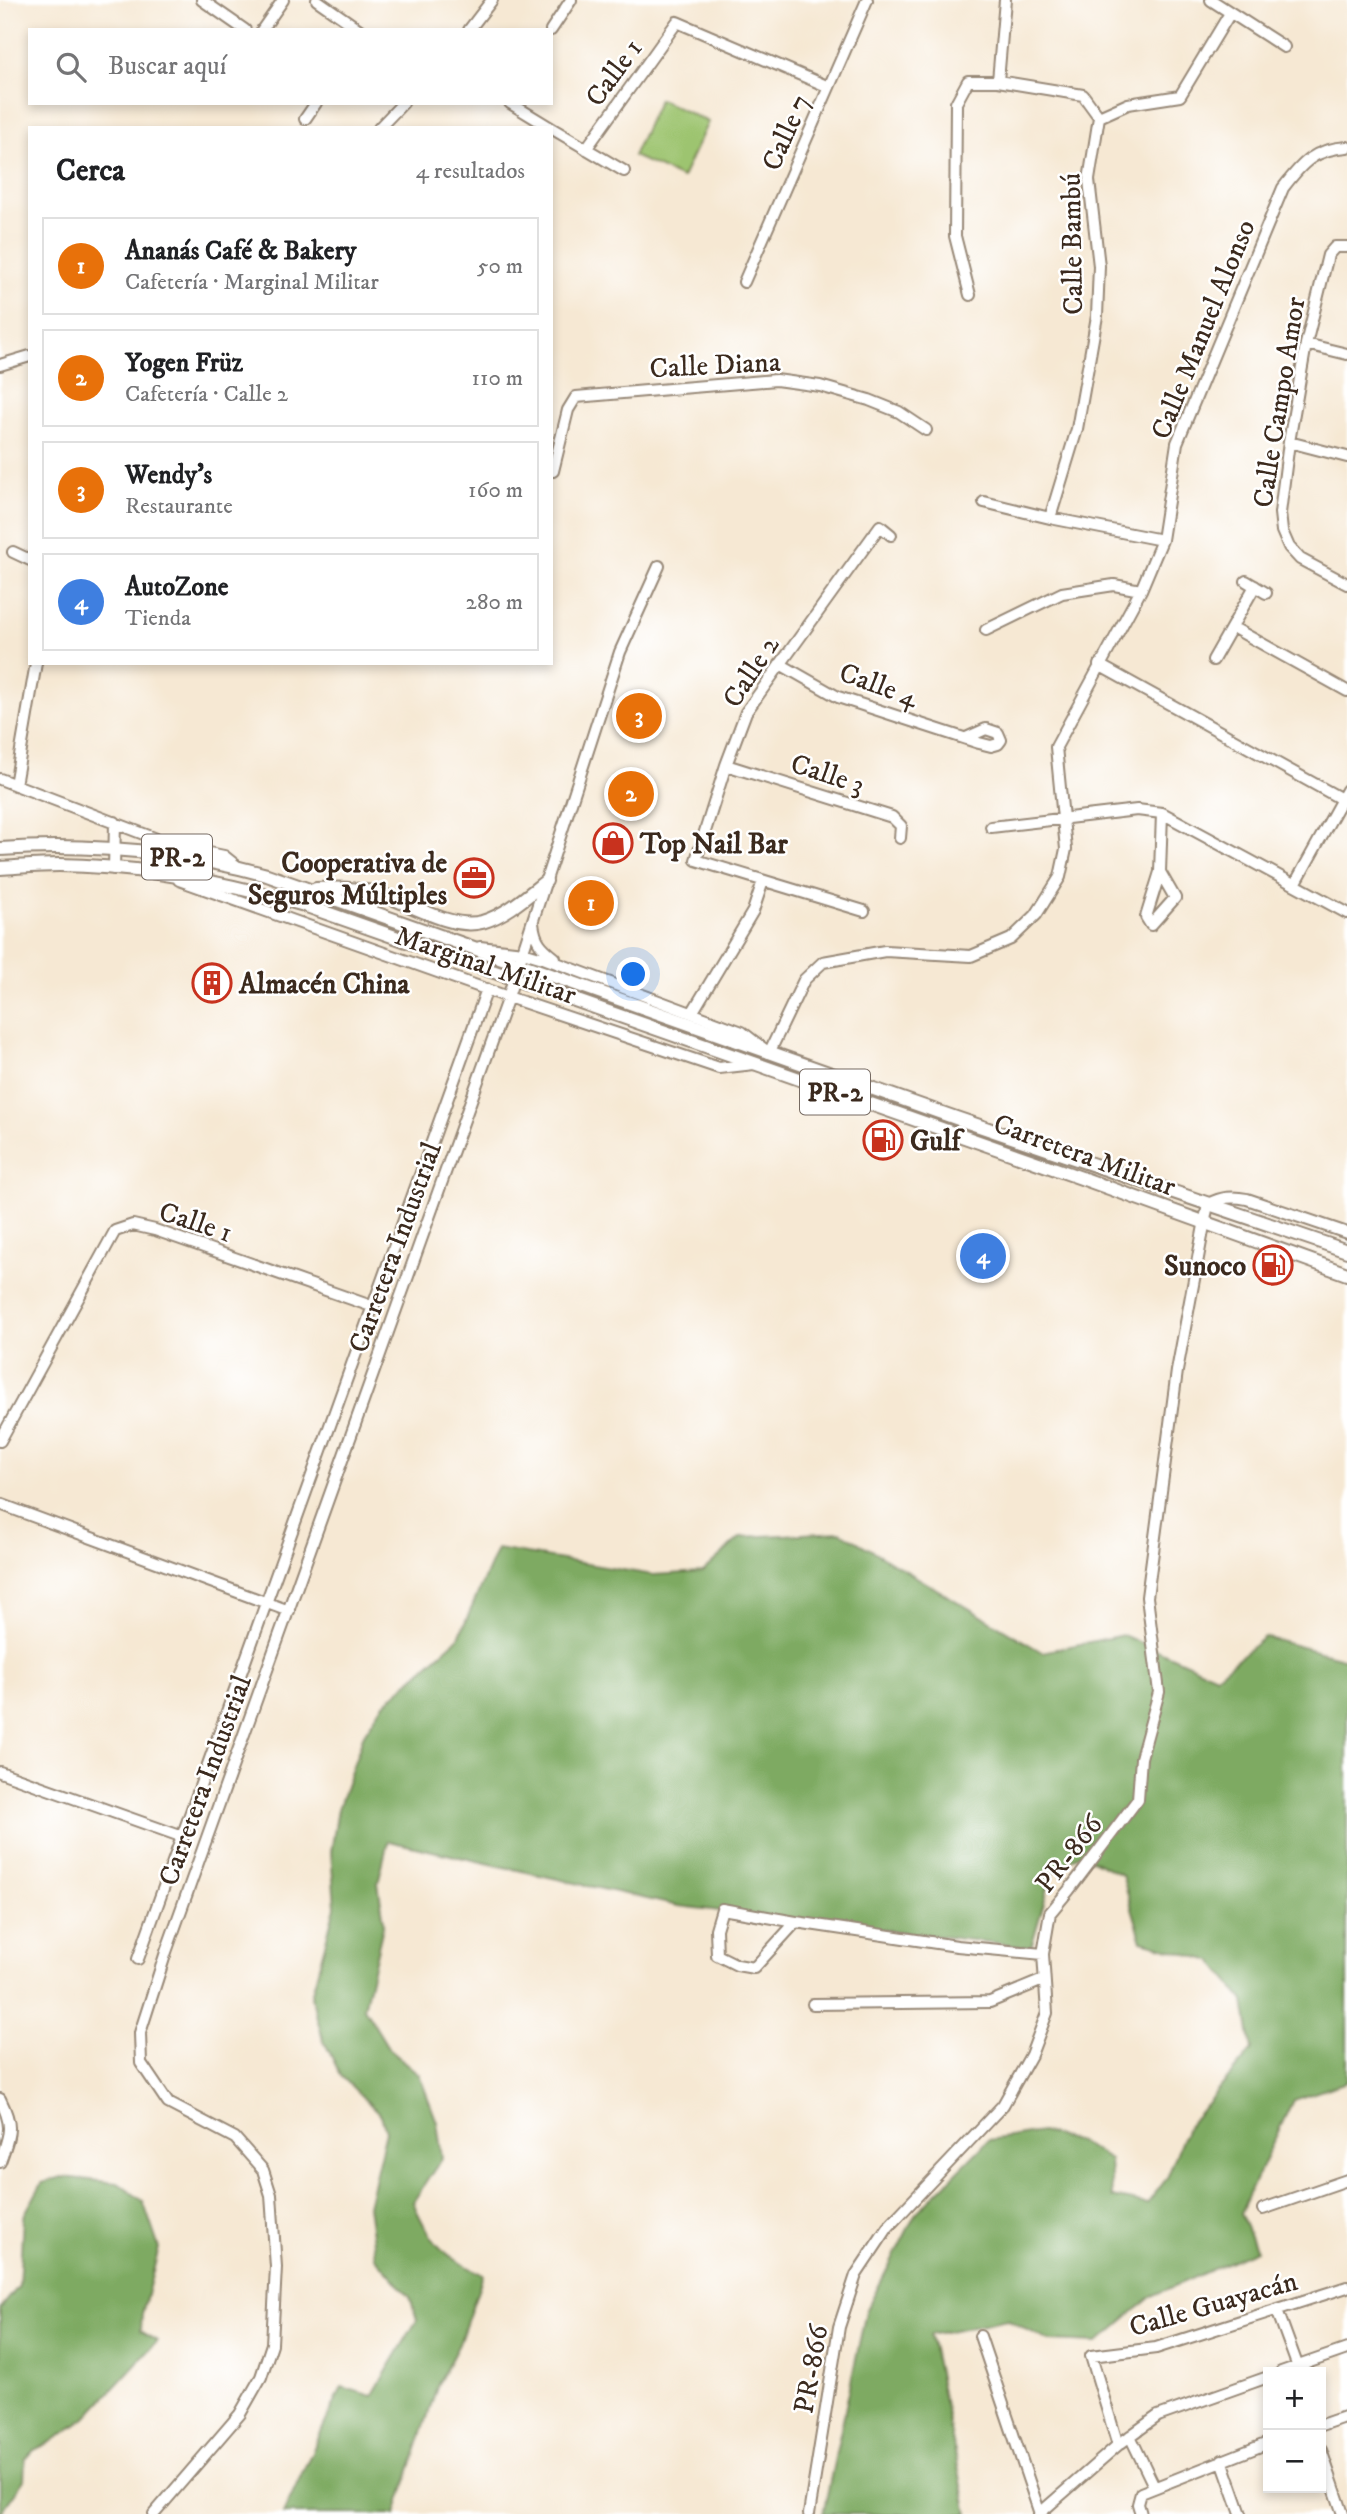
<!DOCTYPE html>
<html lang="es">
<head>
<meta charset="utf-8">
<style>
  body { margin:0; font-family:"IM FELL DW Pica",serif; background:#f6f6f6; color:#202124 }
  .controls { position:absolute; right:21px; bottom:21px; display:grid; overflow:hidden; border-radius:0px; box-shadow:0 4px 10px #0003 }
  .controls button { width:63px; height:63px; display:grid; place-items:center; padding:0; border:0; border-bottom:2px solid #e0e0e0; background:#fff; color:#202124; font:35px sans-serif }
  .you { position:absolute; left:634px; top:975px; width:24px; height:24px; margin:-18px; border:5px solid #fff; border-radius:50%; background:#1a73e8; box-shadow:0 0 0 10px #1a73e833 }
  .badge { display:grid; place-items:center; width:46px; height:46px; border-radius:50%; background:#c8321e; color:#fff; font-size:23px; font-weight:700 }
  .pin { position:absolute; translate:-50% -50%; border:4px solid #fff; box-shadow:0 2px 7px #0006 }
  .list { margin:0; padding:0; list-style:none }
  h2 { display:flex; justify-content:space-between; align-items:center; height:91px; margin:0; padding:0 28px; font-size:30px }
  h2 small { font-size:23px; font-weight:400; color:#757577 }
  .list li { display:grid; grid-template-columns:46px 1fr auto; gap:21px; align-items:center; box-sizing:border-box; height:98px; margin:0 14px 14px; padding:0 14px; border:2px solid #e0e0e0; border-radius:0px }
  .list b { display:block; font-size:26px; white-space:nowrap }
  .list p { margin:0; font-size:23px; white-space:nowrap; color:#757577 }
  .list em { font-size:23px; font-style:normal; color:#757577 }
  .icon { flex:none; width:38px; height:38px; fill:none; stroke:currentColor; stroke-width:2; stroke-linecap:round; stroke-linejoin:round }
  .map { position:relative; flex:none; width:1347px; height:2514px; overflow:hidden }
  .search { position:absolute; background:#fff; box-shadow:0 4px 10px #0003; left:28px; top:28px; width:525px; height:77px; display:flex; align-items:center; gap:18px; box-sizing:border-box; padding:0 24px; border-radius:0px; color:#757577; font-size:26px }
  .panel { position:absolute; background:#fff; box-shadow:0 4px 10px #0003; left:28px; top:126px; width:525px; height:539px; border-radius:0px }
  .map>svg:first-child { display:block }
</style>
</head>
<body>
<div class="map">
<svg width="1347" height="2514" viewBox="0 0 1347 2514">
  <rect width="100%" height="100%" fill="#fff"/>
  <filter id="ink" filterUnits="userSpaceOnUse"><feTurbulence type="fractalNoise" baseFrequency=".0143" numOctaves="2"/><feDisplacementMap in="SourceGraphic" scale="14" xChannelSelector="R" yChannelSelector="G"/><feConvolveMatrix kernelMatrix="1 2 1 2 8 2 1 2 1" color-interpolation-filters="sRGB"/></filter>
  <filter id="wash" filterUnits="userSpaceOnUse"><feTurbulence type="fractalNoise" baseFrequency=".00686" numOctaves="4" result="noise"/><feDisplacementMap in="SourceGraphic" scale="28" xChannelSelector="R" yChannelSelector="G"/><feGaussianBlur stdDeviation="1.57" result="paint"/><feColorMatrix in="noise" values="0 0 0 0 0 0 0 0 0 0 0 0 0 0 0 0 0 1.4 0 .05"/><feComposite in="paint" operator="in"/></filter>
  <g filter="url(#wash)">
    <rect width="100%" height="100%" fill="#f6e8d3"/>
    <path fill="#9dc46f" stroke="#6c7746" stroke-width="2" d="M659 99 708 122 682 178 633 156Z"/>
    <path fill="#7eaa62" stroke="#5c6a40" stroke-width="2" d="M841 1532 1042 1652 1123 1635 1216 1676 1264 1637 1347 1659V2082L1293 2100 1240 2213 1256 2250 1152 2296 1097 2343 1049 2341 1007 2319 930 2335 968 2514H823L866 2311 916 2213 989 2140 1041 2132 1079 2142 1110 2160 1112 2197 1147 2204 1167 2178 1187 2127 1252 2050 1244 2001 1212 1961 1142 1941 1122 1875 1080 1854 1053 1871 1031 1947 678 1906 388 1841 378 1883 384 1922 364 2008 389 2049 419 2074 437 2122 442 2158 413 2202C432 2246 441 2253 483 2275L459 2344 438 2384 396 2514H283L342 2387 372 2396 417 2320 410 2297 375 2257 368 2206 386 2131 381 2115 341 2076 323 2039 311 1996 335 1907 331 1852 338 1809 364 1734 383 1705 459 1637 497 1549 653 1575 702 1572 741 1537Z
      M62 2177 118 2183 143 2201 159 2248 142 2314 141 2331 157 2341 86 2418 51 2442 34 2450 25 2460 24 2480 0 2514V2309L19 2286 23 2217 42 2183Z"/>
  </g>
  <g filter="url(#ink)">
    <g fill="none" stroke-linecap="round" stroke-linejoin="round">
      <g stroke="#988978" stroke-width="14">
        <path id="minor" d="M202 0 245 30
          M317 0 360 30
          M1211 0 1284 47
          M262 30 283 0
          M469 30 492 0
          M551 30 571 0
          M998 81 1005 0
          M510 103 551 128
          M1099 117 1128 104 1180 96 1230 13
          M305 119 316 103
          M379 128 403 103
          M551 128 624 171
          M586 149 677 22 829 87
          M1347 247H1335L1328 255 1306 344 1289 442 1280 513 1282 531 1289 547 1300 559 1347 584
          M744 282 867 0
          M970 295 955 236 956 103 968 81H998L1083 95 1099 117 1089 180 1099 266 1097 316 1077 429 1050 518
          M1306 344 1347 354
          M0 365 30 356
          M1289 442 1347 457
          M551 470 553 471 568 410 576 397 776 380 820 386 869 400 899 412 926 430
          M984 502 1050 518 1162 540
          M13 552 30 560
          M1246 581 1266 593
          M1232 627 1347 691
          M986 630 1062 593 1114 585 1141 590
          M1213 660 1255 586
          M780 664 838 697 979 743 991 746 998 744 1001 740 998 733 986 729 966 738
          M1099 665 1347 802
          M726 765 892 817 901 826 900 838
          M0 779 175 846 224 856 239 868
          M15 785 36 663
          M991 827 1137 810 1162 813 1347 913
          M114 869 115 822
          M1160 872 1175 898 1151 925 1146 917Z
          M1160 872 1162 813
          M179 880 508 997 719 1068 754 1064
          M1295 884 1347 790
          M864 911 696 860 726 765 746 712 880 526 891 535
          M533 923C535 941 541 947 555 958
          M480 947 523 952 546 959 742 1032 769 1053 804 980 823 962 885 951 971 956 1011 939 1036 915 1060 877 1066 849 1056 747 1141 590 1162 540 1177 443 1283 188C1302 163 1314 149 1347 147
          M692 1013 753 911 763 881
          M0 1441 115 1231 133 1225 155 1230 374 1307
          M0 1504 289 1611
          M0 1772 183 1837
          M796 1922 722 1909 716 1929 717 1955 737 1965 754 1968 796 1922 957 1946 1043 1954
          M138 1959 487 989
          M813 2004 990 2002 1043 1980
          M0 2099C14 2127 10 2133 0 2162
          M1263 2209 1347 2180
          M1277 2310 1299 2370
          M980 2336 1040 2514
          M1281 2372 1347 2349
          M1321 2425 1347 2416
          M1130 2436 1154 2486
          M1118 2445 1091 2356 1156 2348 1347 2287
          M1321 2450 1343 2514
          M1222 2460 1241 2514
          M154 2514 240 2414 261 2377 272 2344 276 2267 271 2195 263 2170 235 2138 168 2103 141 2063 140 2033 166 1952 508 997 620 652 659 566
          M809 2514 839 2327 856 2275 888 2227 1003 2105 1031 2055 1047 2013 1043 1954 1050 1913 1069 1890 1138 1799 1141 1758 1159 1692 1147 1597 1177 1371 1208 1204C1222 1197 1232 1196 1247 1199L1347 1233
          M1039 2514 1118 2445 1158 2416 1268 2377
          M1141 2514 1138 2504 1141 2493 1268 2443"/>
      </g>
      <g stroke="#988978" stroke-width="16">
        <path id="major" d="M0 849C89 843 181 852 267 875L956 1118 1347 1251
          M0 868C19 867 39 865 59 865 141 866 223 882 301 904L1087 1180 1347 1274
          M316 889C336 888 359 888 380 894 410 903 451 930 482 922 506 915 527 896 546 881"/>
      </g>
      <use href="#minor" stroke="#fff" stroke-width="10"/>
      <use href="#major" stroke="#fff" stroke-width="12"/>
    </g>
  </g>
  <defs>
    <g id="shop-ring" transform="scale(2.0125)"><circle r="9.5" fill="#fff" stroke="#c8321e" stroke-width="1.5"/><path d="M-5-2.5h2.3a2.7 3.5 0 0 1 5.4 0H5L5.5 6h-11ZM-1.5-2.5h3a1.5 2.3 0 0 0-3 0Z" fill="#c8321e"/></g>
    <g id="office-ring" transform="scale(2.0125)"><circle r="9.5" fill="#fff" stroke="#c8321e" stroke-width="1.5"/><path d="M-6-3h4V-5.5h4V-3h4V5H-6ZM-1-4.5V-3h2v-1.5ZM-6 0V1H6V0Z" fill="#c8321e"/></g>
    <g id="building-ring" transform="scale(2.0125)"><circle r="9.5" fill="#fff" stroke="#c8321e" stroke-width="1.5"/><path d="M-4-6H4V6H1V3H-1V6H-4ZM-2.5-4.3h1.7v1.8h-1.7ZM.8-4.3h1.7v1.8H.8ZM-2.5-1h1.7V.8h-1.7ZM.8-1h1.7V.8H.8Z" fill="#c8321e"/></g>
    <g id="fuel-ring" transform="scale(2.0125)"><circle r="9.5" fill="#fff" stroke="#c8321e" stroke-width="1.5"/><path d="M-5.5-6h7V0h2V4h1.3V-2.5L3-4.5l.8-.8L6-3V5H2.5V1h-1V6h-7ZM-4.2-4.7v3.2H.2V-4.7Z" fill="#c8321e"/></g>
  </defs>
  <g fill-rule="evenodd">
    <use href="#shop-ring" x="613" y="843"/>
    <use href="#office-ring" x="474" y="878"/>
    <use href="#building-ring" x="212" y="983"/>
    <use href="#fuel-ring" x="883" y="1140"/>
    <use href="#fuel-ring" x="1273" y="1265"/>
  </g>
  <g text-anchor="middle" stroke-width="5" stroke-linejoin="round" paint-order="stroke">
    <g fill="#fff" stroke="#766a62" stroke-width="2">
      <rect x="142" y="834.5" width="70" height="45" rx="5"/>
      <rect x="800" y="1069.5" width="70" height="45" rx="5"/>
    </g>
    <g font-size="26" font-weight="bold" fill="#3b2a1e">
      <text x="177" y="866">PR-2</text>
      <text x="835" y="1101">PR-2</text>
    </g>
    <g font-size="28" fill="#3b2a1e" stroke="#fff">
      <text transform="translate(613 72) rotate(-54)" y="10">Calle 1</text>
      <text transform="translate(785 132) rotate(-66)" y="10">Calle 7</text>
      <text transform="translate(1071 244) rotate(-91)" y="10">Calle Bambú</text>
      <text transform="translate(1202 329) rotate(-68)" y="10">Calle Manuel Alonso</text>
      <text transform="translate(715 364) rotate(-3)" y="10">Calle Diana</text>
      <text transform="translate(1278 402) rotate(-81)" y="10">Calle Campo Amor</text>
      <text transform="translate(750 671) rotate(-57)" y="10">Calle 2</text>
      <text transform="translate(879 684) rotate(20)" y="10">Calle 4</text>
      <text transform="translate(828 773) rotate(18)" y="10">Calle 3</text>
      <text transform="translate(486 964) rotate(19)" y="10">Marginal Militar</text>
      <text transform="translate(1085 1154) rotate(20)" y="10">Carretera Militar</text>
      <text transform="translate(196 1221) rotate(18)" y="10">Calle 1</text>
      <text transform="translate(394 1247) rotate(-70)" y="10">Carretera Industrial</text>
      <text transform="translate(204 1780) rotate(-70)" y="10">Carretera Industrial</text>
      <text transform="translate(1068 1853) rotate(-52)" y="10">PR-866</text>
      <text transform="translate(1213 2303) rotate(-16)" y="10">Calle Guayacán</text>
      <text transform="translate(810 2369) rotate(-80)" y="10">PR-866</text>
    </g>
    <g font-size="28" font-weight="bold" fill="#3b2a1e" stroke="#fff" text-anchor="start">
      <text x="640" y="853">Top Nail Bar</text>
      <text x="447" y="872" text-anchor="end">Cooperativa de<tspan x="447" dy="32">Seguros Múltiples</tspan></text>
      <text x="239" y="993">Almacén China</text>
      <text x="910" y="1150">Gulf</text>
      <text x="1246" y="1275" text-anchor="end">Sunoco</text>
    </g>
  </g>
</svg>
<div class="controls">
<button>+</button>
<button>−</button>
</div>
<div class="you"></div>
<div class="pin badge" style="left:591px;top:903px;background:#e8710a">1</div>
<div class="pin badge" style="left:631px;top:794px;background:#e8710a">2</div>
<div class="pin badge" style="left:639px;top:716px;background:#e8710a">3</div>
<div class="pin badge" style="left:983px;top:1256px;background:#3f7fe0">4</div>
<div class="search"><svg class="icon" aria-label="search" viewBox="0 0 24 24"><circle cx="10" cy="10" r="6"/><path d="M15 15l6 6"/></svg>Buscar aquí</div>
<section class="panel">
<h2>Cerca<small>4 resultados</small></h2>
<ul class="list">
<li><span class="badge" style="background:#e8710a">1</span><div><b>Ananás Café &amp; Bakery</b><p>Cafetería · Marginal Militar</p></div><em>50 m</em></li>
<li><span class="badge" style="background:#e8710a">2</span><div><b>Yogen Früz</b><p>Cafetería · Calle 2</p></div><em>110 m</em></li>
<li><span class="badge" style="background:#e8710a">3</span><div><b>Wendy's</b><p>Restaurante</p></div><em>160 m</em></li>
<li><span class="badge" style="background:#3f7fe0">4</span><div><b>AutoZone</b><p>Tienda</p></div><em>280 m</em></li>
</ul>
</section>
</div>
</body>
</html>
